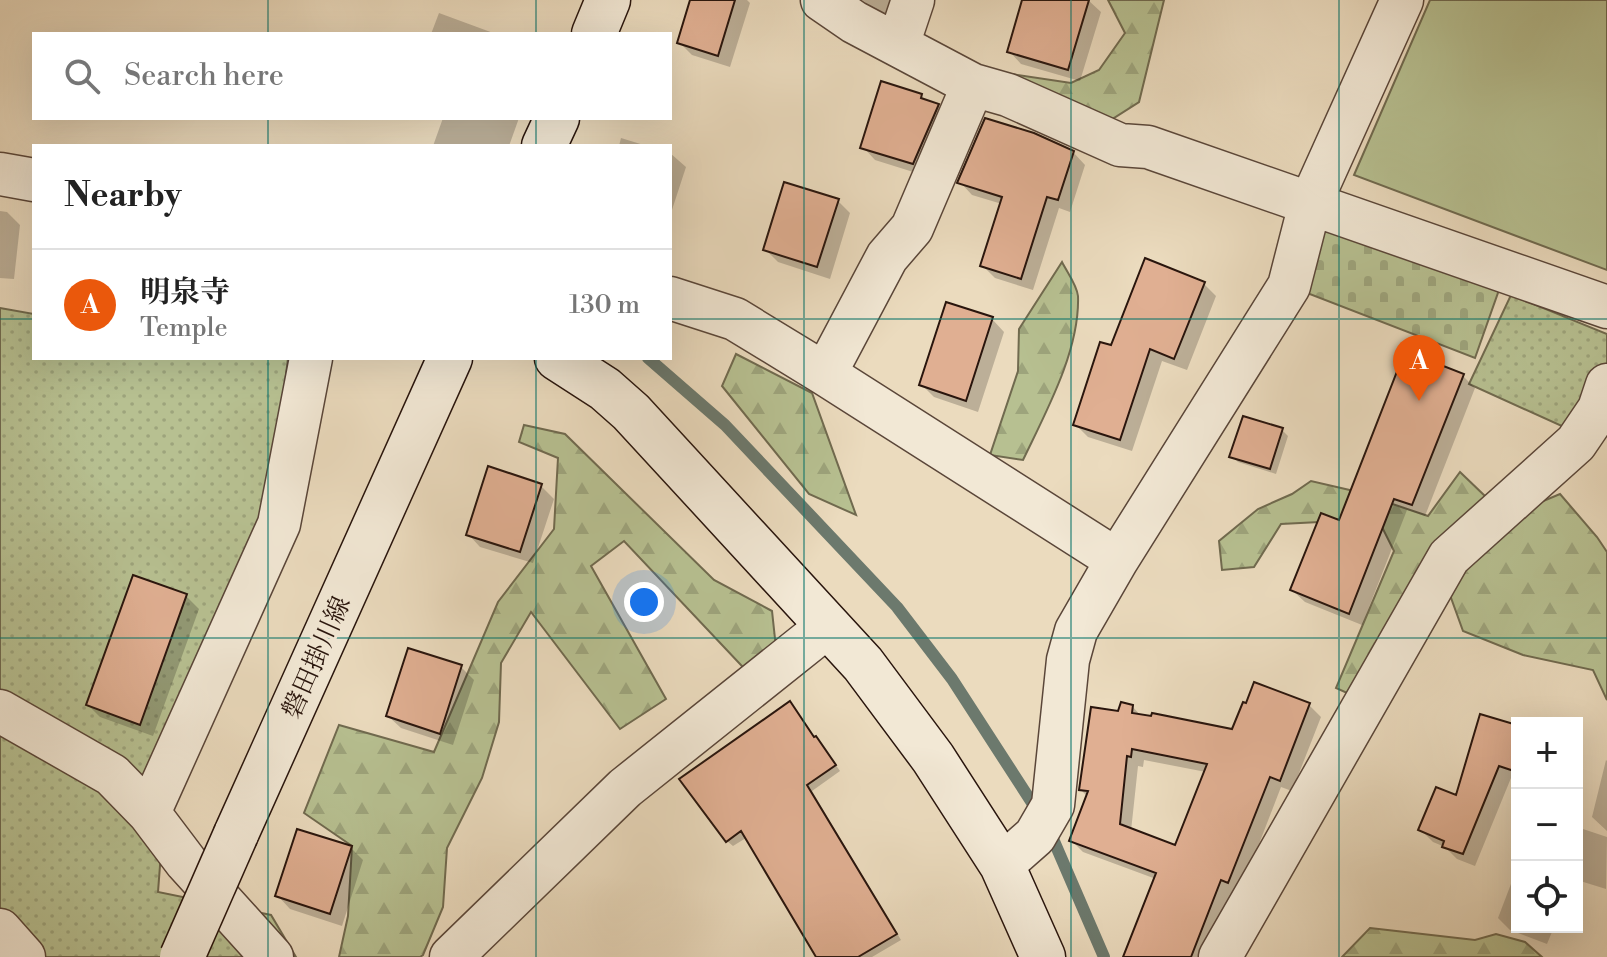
<!DOCTYPE html>
<html lang="en">
<head>
<meta charset="utf-8">
<style>
  body { margin:0; font-family:"Libre Bodoni","Noto Serif JP",serif; background:#f6f6f6; color:#222 }
  .controls { position:absolute; right:24px; bottom:24px; display:grid; overflow:hidden; border-radius:0px; box-shadow:0 8px 32px #0002 }
  .controls button { width:72px; height:72px; display:grid; place-items:center; padding:0; border:0; border-bottom:2px solid #e0e0e0; background:#fff; color:#222; font:40px sans-serif }
  .you { position:absolute; left:644px; top:602px; width:28px; height:28px; margin:-20px; border:6px solid #fff; border-radius:50%; background:#1a73e8; box-shadow:0 0 0 12px #1a73e833 }
  .badge { display:grid; place-items:center; width:52px; height:52px; border-radius:50%; background:#ea580c; color:#fff; font-size:26px; font-weight:700 }
  .pin { position:absolute; translate:-50% -66px; filter:drop-shadow(0 2px 4px #0008) }
  .pin::after { content:''; position:absolute; top:42px; width:28px; height:24px; background:inherit; clip-path:polygon(0 0,100% 0,50% 100%) }
  .list { margin:0; padding:0; list-style:none }
  h2 { display:flex; justify-content:space-between; align-items:center; height:104px; margin:0; padding:0 32px; font-size:34px }
  h2 small { font-size:26px; font-weight:400; color:#767676 }
  .list li { display:grid; grid-template-columns:52px 1fr auto; gap:24px; align-items:center; box-sizing:border-box; height:112px; padding:0 32px; border-top:2px solid #e0e0e0 }
  .list b { display:block; font-size:30px; white-space:nowrap }
  .list p { margin:0; font-size:26px; white-space:nowrap; color:#767676 }
  .list em { font-size:26px; font-style:normal; color:#767676 }
  .icon { flex:none; width:44px; height:44px; fill:none; stroke:currentColor; stroke-width:2; stroke-linecap:round; stroke-linejoin:round }
  .map { position:relative; flex:none; width:1607px; height:957px; overflow:hidden }
  .search { position:absolute; background:#fff; box-shadow:0 8px 32px #0002; left:32px; top:32px; width:640px; height:88px; display:flex; align-items:center; gap:20px; box-sizing:border-box; padding:0 28px; border-radius:0px; color:#767676; font-size:30px }
  .panel { position:absolute; background:#fff; box-shadow:0 8px 32px #0002; left:32px; top:144px; width:640px; height:216px; border-radius:0px }
  .map>svg:first-child { display:block }
</style>
</head>
<body>
<div class="map">
<svg width="1607" height="957" viewBox="0 0 1607 957">
  <defs>
    <pattern id="grass-dots" width="8" height="8" patternUnits="userSpaceOnUse" patternTransform="scale(2)"><rect width="8" height="8" fill="#b7c091"/><path d="M2 2h.1M6 6h.1" fill="none" stroke="#9da47c" stroke-width="1.8" stroke-linecap="round"/></pattern>
    <pattern id="forest-firs" width="22" height="20" patternUnits="userSpaceOnUse" patternTransform="scale(2)"><rect width="22" height="20" fill="#b7c091"/><path d="M5 1l3.5 6h-7zM16 11l3.5 6h-7z" fill="#9da47c"/></pattern>
    <pattern id="cemetery-stones" width="16" height="16" patternUnits="userSpaceOnUse" patternTransform="scale(2)"><rect width="16" height="16" fill="#b7c091"/><path d="M2 7V4a2 2 0 0 1 4 0v3zM10 15v-3a2 2 0 0 1 4 0v3z" fill="#9da47c"/></pattern>
  </defs>
  <rect width="100%" height="100%" fill="#ebdbbe"/>
  <filter id="stains"><feTurbulence type="fractalNoise" baseFrequency=".0025" numOctaves="4"/><feColorMatrix values="0 0 0 0 .2 0 0 0 0 .09 0 0 0 0 .02 0 0 0 .5 -.17"/></filter>
  <radialGradient id="worn" r=".72"><stop offset=".6" stop-color="#630" stop-opacity="0"/><stop offset="1" stop-color="#630" stop-opacity=".3"/></radialGradient>
  <path fill="url(#grass-dots)" stroke="#706a4f" stroke-width="2" d="M1511 295 1607 334V384L1575 432 1469 384Z
    M0 308 34 314V358H288L263 560 167 774 158 892 271 915 296 957H0Z"/>
  <path fill="url(#forest-firs)" stroke="#706a4f" stroke-width="2" d="M1108 0H1164L1139 102 1106 123 1005 73 1071 83 1099 70 1125 33Z
    M1062 262C1067 272 1077 285 1078 296 1080 350 1046 412 1023 460L990 455 1018 371 1019 329Z
    M736 354 812 393 856 515 809 494 722 386Z
    M524 425 565 434 714 580 772 611 776 648 757 682 624 541 591 566 666 699 620 729 531 612 501 663 499 722 482 778 447 848 443 907 423 955 420 957H339L348 916 352 846 304 813 339 725 434 752 498 602 554 529 558 458 519 442Z
    M1460 472 1487 498 1356 697 1336 688 1394 551 1378 519 1281 524 1254 567 1222 570 1219 541 1258 509 1292 494 1311 481 1354 491 1428 516Z
    M1560 494 1597 537 1607 552V700L1593 670 1523 655 1463 631 1450 595 1484 526Z
    M1370 928 1475 940 1496 934 1525 942 1542 957H1342Z"/>
  <path fill="url(#cemetery-stones)" stroke="#706a4f" stroke-width="2" d="M1327 224 1500 287 1475 358 1289 286Z"/>
  <path fill="#b7c091" stroke="#706a4f" stroke-width="2" d="M1430 0H1607V270L1354 175Z"/>
  <path fill="#0003" fill-rule="evenodd" d="M692 0H747L750 3 730 67 692 55 679 42Z
    M862 0H899L893 18 881 13Z
    M1024 0H1088L1101 12 1080 81 1021 64 1009 51Z
    M439 13 496 34H431Z
    M921 96 928 102 938 106 950 118 926 176 875 160 863 147Z
    M443 118H519L509 146H433Z
    M621 138 647 146H619Z
    M1073 152 1085 165 1070 212 1059 208 1033 290 995 278 982 265 1002 204 972 195 960 182Z
    M670 153 686 167 670 216Z
    M838 201 850 213 830 279 778 262 765 249Z
    M0 211 7 212 20 225 14 279 0 278Z
    M1203 283 1216 296 1187 370 1162 361 1132 451 1088 437 1075 424 1112 348Z
    M992 319 1004 332 978 412 934 397 921 384Z
    M1463 376 1475 388 1425 516 1407 510 1362 625 1305 602 1292 590 1340 523Z
    M1282 430 1288 436 1276 474 1238 462 1232 456Z
    M541 486 554 499 533 563 480 547 468 534Z
    M186 596 199 609 153 736 100 717 88 705Z
    M461 667 474 680 453 745 401 728 388 716Z
    M1309 705 1321 717 1292 791 1281 787 1240 893 1233 890 1207 957H1125L1156 879 1083 852 1071 840 1088 797 1081 790 1119 713 1132 706 1142 717 1234 731ZM1144 760 1206 772 1176 848 1131 831 1138 766 1143 767Z
    M1517 727V779L1511 778 1475 866 1457 859 1445 847 1433 842 1421 830 1458 798Z
    M815 739 821 744 840 771 812 791 901 940 872 957H818L746 838 733 846 727 841Z
    M1606 760 1607 761V831L1592 817Z
    M1577 827 1607 837 1606 889 1577 880Z
    M351 848 363 860 342 926 290 909 278 896Z
    M1514 876 1517 877V927H1554L1547 944 1510 930 1498 918Z"/>
  <g fill="none" stroke-linecap="round" stroke-linejoin="round">
    <path stroke="#6c796d" stroke-width="12" d="M648 358 725 425 897 607 952 679 1038 812
      M1050 832 1104 957"/>
  </g>
  <path fill="#e0af92" stroke="#29150d" stroke-width="2" fill-rule="evenodd" d="M690 0H735L718 56 677 43Z
    M1022 0H1089L1068 70 1007 52Z
    M881 81 922 94 921 98 939 104 913 164 860 148Z
    M985 118 1034 133 1074 151 1058 200 1047 197 1021 279 980 266 1002 197 957 183Z
    M784 182 839 199 817 267 763 250Z
    M1145 258 1205 282 1174 359 1150 349 1120 440 1073 425 1100 342 1111 345Z
    M946 302 993 317 966 401 919 385Z
    M1405 351 1464 374 1412 505 1394 499 1349 614 1290 590 1321 513 1339 520Z
    M1243 416 1283 428 1270 469 1229 457Z
    M488 466 542 484 520 552 466 535Z
    M133 575 187 594 140 725 86 705Z
    M408 648 462 665 440 734 386 716Z
    M1254 682 1310 703 1280 781 1270 777 1228 883 1221 880 1191 957H1123L1156 873 1069 841 1088 791 1079 790 1091 707 1118 711 1121 702 1133 705 1132 713 1151 716 1152 713 1232 729 1243 702 1246 703ZM1132 749 1207 764 1175 845 1120 824 1127 756 1131 757Z
    M790 701 814 737 816 736 836 765 807 785 897 934 858 957H816L741 831 726 842 679 779Z
    M1480 714 1517 725V772L1499 766 1463 854 1442 847 1444 841 1418 830 1436 787 1456 795Z
    M297 829 352 846 330 914 275 896Z"/>
  <g fill="none" stroke-linecap="round" stroke-linejoin="round">
    <g stroke="#5a4639" stroke-width="45">
      <path id="street" d="M822 0 854 22 973 85 1008 95 1120 145 1148 147 1607 307
        M898 45 913 0
        M0 174 34 180
        M670 298 735 319 825 374 1117 560
        M825 374 887 257 912 228 973 85
        M0 711 112 775 149 813 186 862 272 957
        M149 813 279 524 311 358
        M1002 865 1035 836 1053 805 1068 660 1076 631 1117 560 1289 286 1310 204 1402 0
        M0 930 24 957
        M451 957 625 788 828 626
        M1220 957 1449 557 1576 443 1599 409 1607 385"/>
    </g>
    <g stroke="#29150d" stroke-width="47">
      <path id="secondary" d="M594 34 608 0
        M544 146 557 118
        M557 358 605 389 631 412 863 664 933 758 1002 865 1043 957
        M236 834 450 358"/>
    </g>
    <use href="#street" stroke="#f2e8d5" stroke-width="42"/>
    <use href="#secondary" stroke="#f2e8d5" stroke-width="44"/>
    <g stroke="#29150d" stroke-width="47" stroke-linecap="butt">
      <path id="secondary-bridge" d="M182 957 236 834"/>
    </g>
    <use href="#secondary-bridge" stroke="#f2e8d5" stroke-width="44"/>
  </g>
  <path fill="none" stroke="#0f766e" stroke-width="2" stroke-opacity="0.55" d="M268 0V34M536 0V34M804 0V957M1071 0V957M1339 0V957M268 118V146M536 118V146M0 319H34M670 319H1607M268 358V957M536 358V957M0 638H1607"/>
  <g text-anchor="middle" stroke-width="6" stroke-linejoin="round" paint-order="stroke">
    <g font-size="26" fill="#29150d" stroke="#f2e8d5">
      <text transform="translate(316 657) rotate(-66)" y="9">磐田掛川線</text>
    </g>
  </g>
  <rect width="100%" height="100%" filter="url(#stains)"/>
  <rect width="100%" height="100%" fill="url(#worn)"/>
</svg>
<div class="controls">
<button>+</button>
<button>−</button>
<button><svg class="icon" aria-label="locate" viewBox="0 0 24 24"><circle cx="12" cy="12" r="6"/><path d="M12 2v4M12 18v4M2 12h4M18 12h4"/></svg></button>
</div>
<div class="you"></div>
<div class="pin badge" style="left:1419px;top:401px">A</div>
<div class="search"><svg class="icon" aria-label="search" viewBox="0 0 24 24"><circle cx="10" cy="10" r="6"/><path d="M15 15l6 6"/></svg>Search here</div>
<section class="panel">
<h2>Nearby<small></small></h2>
<ul class="list">
<li><span class="badge">A</span><div><b>明泉寺</b><p>Temple</p></div><em>130 m</em></li>
</ul>
</section>
</div>
</body>
</html>
